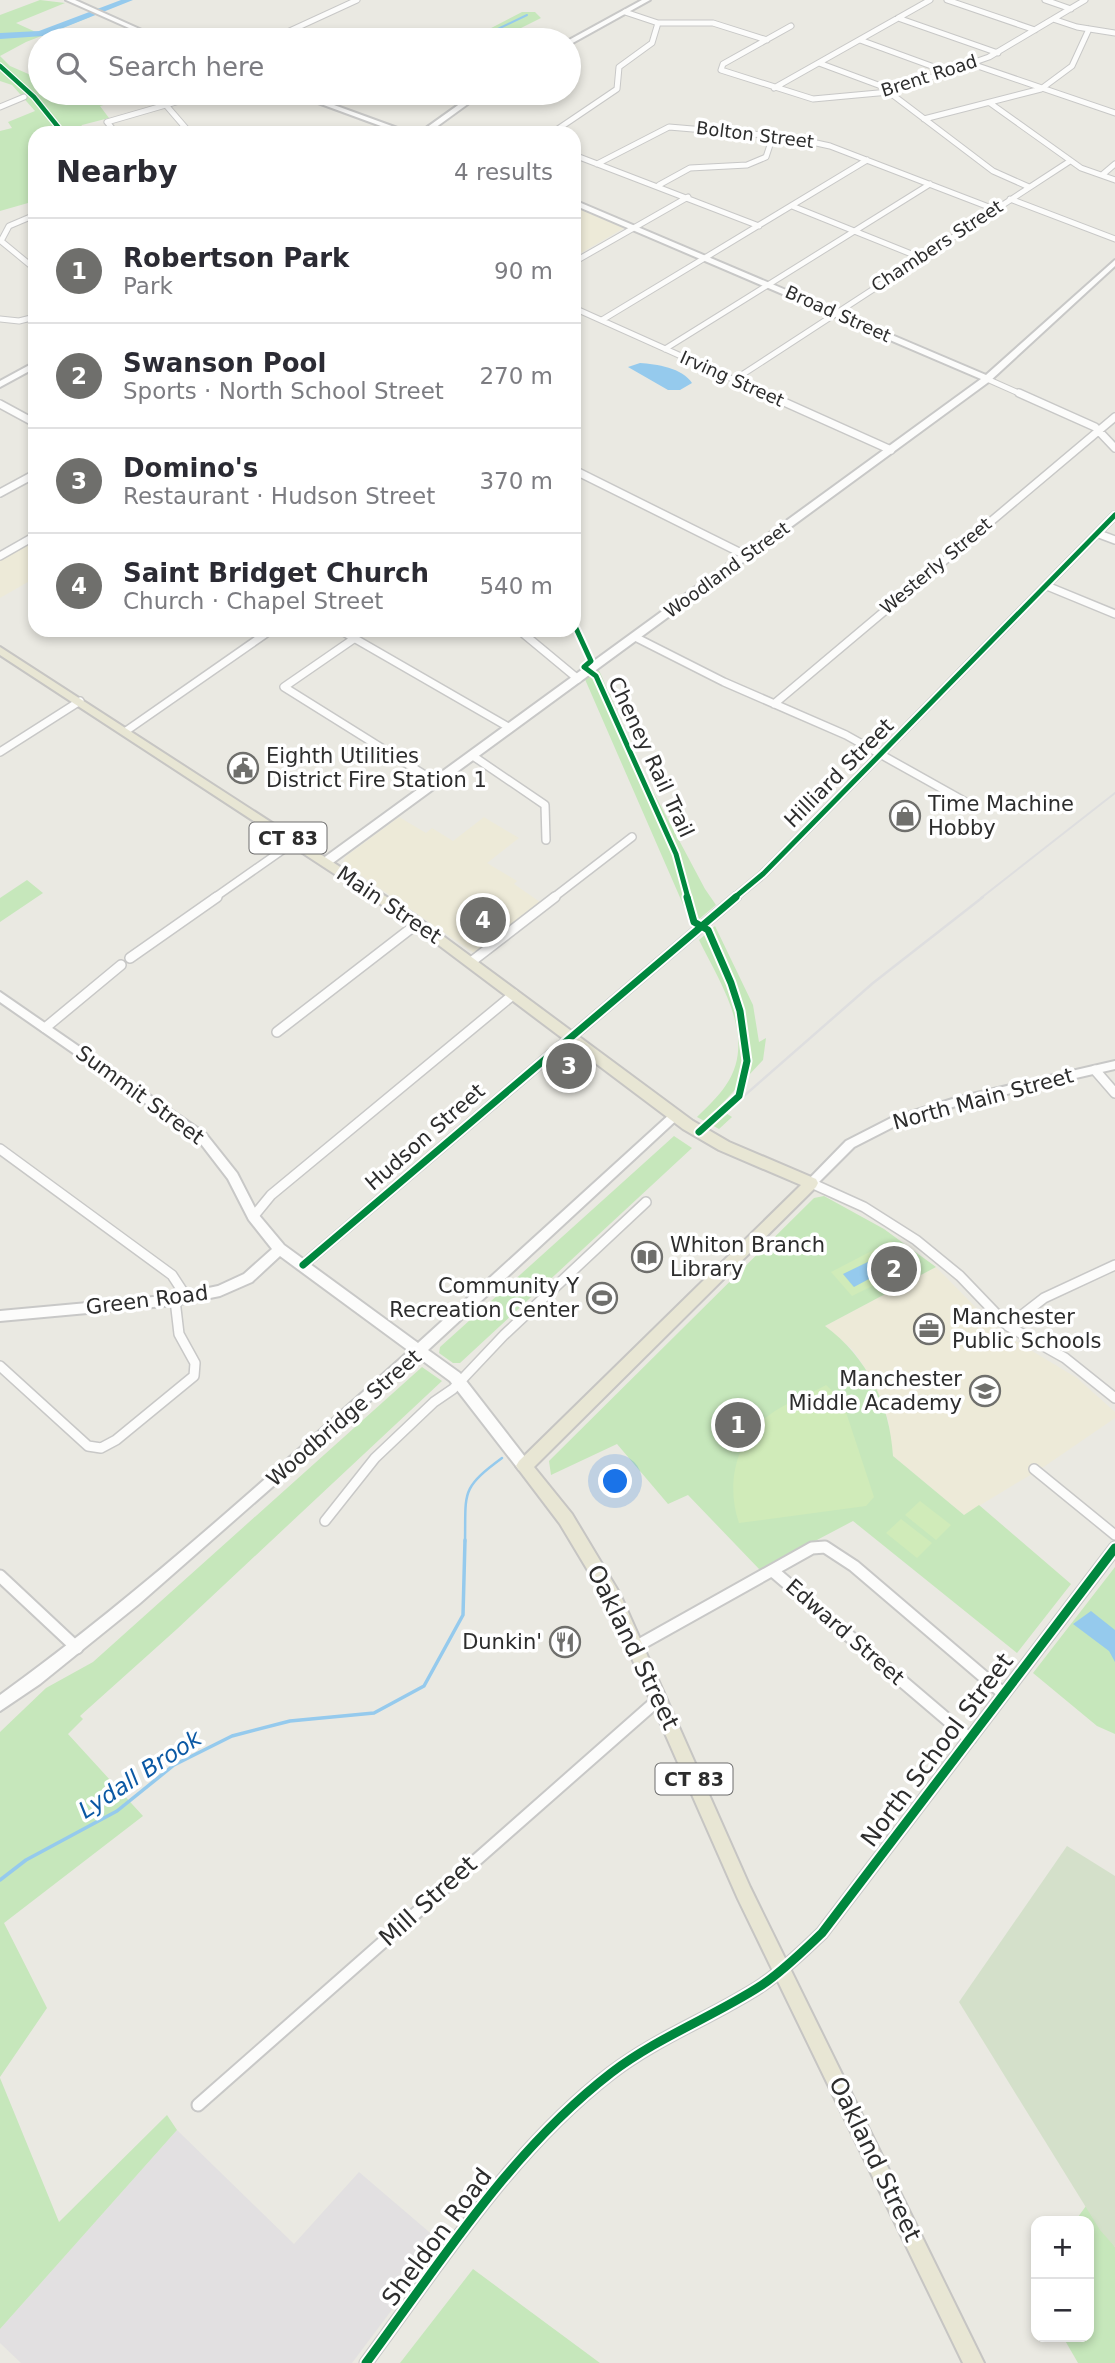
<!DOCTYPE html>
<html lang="en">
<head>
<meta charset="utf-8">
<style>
  body { margin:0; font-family:"DejaVu Sans",sans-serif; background:#f2f2f3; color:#2b2b33 }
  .controls { position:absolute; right:21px; bottom:21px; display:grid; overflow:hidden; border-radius:14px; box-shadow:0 4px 10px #0003 }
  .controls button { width:63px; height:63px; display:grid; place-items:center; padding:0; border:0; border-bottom:2px solid #e1e1e2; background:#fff; color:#2b2b33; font:35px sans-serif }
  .you { position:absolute; left:616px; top:1482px; width:24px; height:24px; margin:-18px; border:5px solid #fff; border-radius:50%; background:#1a73e8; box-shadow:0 0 0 10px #1a73e833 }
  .badge { display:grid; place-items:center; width:46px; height:46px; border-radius:50%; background:#6f6f6c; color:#fff; font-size:23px; font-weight:700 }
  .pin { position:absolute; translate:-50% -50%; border:4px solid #fff; box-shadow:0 2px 7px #0006 }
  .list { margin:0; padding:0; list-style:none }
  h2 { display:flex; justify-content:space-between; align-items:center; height:91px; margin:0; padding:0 28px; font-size:30px }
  h2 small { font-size:23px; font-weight:400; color:#7c7c81 }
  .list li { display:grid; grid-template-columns:46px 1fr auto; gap:21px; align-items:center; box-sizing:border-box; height:105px; padding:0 28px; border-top:2px solid #e1e1e2 }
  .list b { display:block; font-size:26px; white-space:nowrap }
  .list p { margin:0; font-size:23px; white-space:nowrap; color:#7c7c81 }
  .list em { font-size:23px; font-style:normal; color:#7c7c81 }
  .icon { flex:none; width:38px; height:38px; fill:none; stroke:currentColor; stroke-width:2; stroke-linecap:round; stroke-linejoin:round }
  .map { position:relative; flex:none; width:1115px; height:2363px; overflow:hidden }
  .search { position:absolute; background:#fff; box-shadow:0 4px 10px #0003; left:28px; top:28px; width:553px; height:77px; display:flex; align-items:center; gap:18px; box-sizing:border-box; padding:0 24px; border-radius:38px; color:#7c7c81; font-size:26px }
  .panel { position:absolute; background:#fff; box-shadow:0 4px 10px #0003; left:28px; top:126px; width:553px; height:511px; border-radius:21px }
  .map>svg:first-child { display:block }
</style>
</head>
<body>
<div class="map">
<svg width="1115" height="2363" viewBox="0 0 1115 2363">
  <rect width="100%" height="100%" fill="#eae9e2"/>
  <path fill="#e2e0e1" d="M177 2130 294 2244 359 2172 442 2243 352 2363H21L0 2343V2329Z"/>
  <path fill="#edead8" d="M574 207 624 228 574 257Z
    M35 538V578L0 598V558Z
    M399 817 426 833 432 828 453 841 484 817 487 819 519 838 487 863 517 881 514 884 540 902 474 953 343 863 345 857Z
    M936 1267 999 1331 1077 1378 1115 1412V1418L1045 1466 964 1515 893 1456 888 1419 869 1374 853 1350 825 1326Z"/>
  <path fill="#c6e7bb" d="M40 0 65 3 16 23 38 33 82 16 90 17 26 42 0 56 10 66 40 79V93H151L159 102 141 94 100 106 109 118 82 125 80 128 86 133H35V201L0 211V131L12 128 8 122 35 111 12 85 0 81V15Z
    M522 12H535L541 18 497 40H468Z
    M598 668 648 782 705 889 716 905 692 925 584 677Z
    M27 880 43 893 0 922V898Z
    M715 926 753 1005 759 1042 766 1038 763 1060 718 1108 732 1117 719 1129 697 1117C707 1107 718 1097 726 1085 758 1038 720 983 699 940Z
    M674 1136 692 1148 460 1363H453L439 1353 440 1347Z
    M824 1196 884 1229 936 1267 825 1326C867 1357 890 1404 893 1456L964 1515 979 1505 1071 1584 1017 1653 853 1521 760 1570 688 1495 668 1504 617 1444 551 1475 549 1461 814 1198Z
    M422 1367 442 1381 177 1629 80 1716 83 1719 68 1734 143 1816 4 1923 47 2008 0 2077V1732L46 1688 93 1662Z
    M1115 1567V1734L1097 1726 1033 1673Z
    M0 2078 59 2222 167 2115 177 2130 0 2329Z
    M1086 2206 1115 2247V2363H1078L1063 2337H1089V2221H1075Z
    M473 2269 600 2363H400Z"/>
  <path fill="#d4e0ca" d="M1067 1846 1115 1876V2247L1100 2230 959 2002Z"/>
  <path fill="#d0ebb9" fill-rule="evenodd" d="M891 1241 913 1266 852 1296 831 1272ZM871 1260 882 1272 853 1287 843 1274Z
    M826 1385 842 1400 874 1497 866 1506 739 1523C726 1486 735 1440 768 1416 785 1403 808 1395 826 1385Z
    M920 1501 951 1525 936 1540 905 1515Z
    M901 1519 932 1543 917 1558 886 1533Z"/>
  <path fill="#95caed" d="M640 363C656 364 683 368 692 383L680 390H668L628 367Z
    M872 1260 882 1272 854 1287 843 1274Z
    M1091 1611 1115 1630V1662L1109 1651 1073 1624Z"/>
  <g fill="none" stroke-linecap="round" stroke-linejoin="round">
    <path stroke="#95caed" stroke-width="2" d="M343 38 348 40
      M475 40 527 15"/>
    <path stroke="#95caed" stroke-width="2.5" d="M465 1542C466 1492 460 1489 502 1458"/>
    <path stroke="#95caed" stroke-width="3.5" d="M0 1880 26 1860 117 1811 174 1765 232 1736 290 1721 374 1713 424 1686 463 1615 465 1540"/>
    <path fill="#95caed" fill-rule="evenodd" d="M121 0H133L43 36 0 39V33L39 31Z"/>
    <g stroke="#c8c8c7" stroke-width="7">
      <path id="street-far3" d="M947 0 1035 30
        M1045 0 1071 9
        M625 12 658 23H713L767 40
        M898 18 998 53
        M1053 19 1077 27 1115 33
        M791 26 723 64 721 70 813 99 889 92 989 57 1085 0
        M270 40 357 0
        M860 40 945 71
        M819 63 881 86 993 171 1029 187
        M969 63 1115 113
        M774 88 930 0
        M990 103 1081 168 1115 180
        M165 104 190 133
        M0 107 24 97
        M924 119 1041 89 1072 66 1089 29
        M116 133 107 122 207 93
        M552 133 617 89 619 67 652 43 658 23
        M574 155 759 226
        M597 164 669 127 789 137 830 146 994 209
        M1102 175 1115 164
        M659 185 690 168 747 165 766 157 773 136
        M1010 199 1115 239
        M792 206 919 257
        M35 215 9 226 1 241 35 269
        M574 262 688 197
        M574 308 768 395
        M0 319 19 321 35 317
        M602 320 867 160
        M665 349 930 184
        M987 379 1023 395
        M734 380 1070 161"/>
    </g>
    <g stroke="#c8c8c7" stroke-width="10">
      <path id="street-far2" d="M764 393 891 450
        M1019 393 1095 427 1115 448
        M0 404 35 423
        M574 470 747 556
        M0 493 35 474
        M1099 534 1115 540
        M0 556 35 536
        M1047 586 1115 614
        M340 630 510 728
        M519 630 578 679
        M635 637 724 682 846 735 973 806
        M355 638 284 687 436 782
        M774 704 1115 417
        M126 731 271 630
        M0 752 80 701
        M473 756 545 805 546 840
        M214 898 294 842
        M553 898 632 837
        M734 898 763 874 1115 515"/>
    </g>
    <g stroke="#c8c8c7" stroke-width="12">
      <path id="street-far1" d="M130 958 217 897
        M471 962 555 897
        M45 1028 121 965
        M277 1032 418 923
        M1095 1070 1115 1093
        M0 1149 172 1275 187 1298
        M811 1183 864 1207 916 1240 960 1276 1008 1326 1065 1358 1115 1398
        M253 1217 271 1195 514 994
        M303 1265 736 897
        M1008 1326 1044 1298 1115 1265
        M0 1366 88 1446 101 1448 116 1440 194 1376 195 1363 179 1334 175 1300
        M1034 1469 1115 1535
        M325 1521 375 1458 434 1402 453 1389 504 1335 646 1202"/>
    </g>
    <g stroke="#c8c8c7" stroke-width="15">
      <path id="street" d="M774 1572 970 1739
        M0 1576 77 1648
        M637 1646 812 1548 825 1547 854 1566 1004 1694
        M198 2105 659 1699
        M366 2363C441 2262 510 2151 611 2073 658 2037 713 2017 762 1985 784 1970 803 1951 822 1933L1115 1548"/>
    </g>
    <g stroke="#c8c8c7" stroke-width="4">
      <path id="secondary" d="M66 0H75L164 40H156Z
        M642 0H650L569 45V40Z
        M291 93H301L411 133H400Z
        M475 93H483L428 133H419Z
        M574 200 986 375 1115 260V266L990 381 330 865H322L321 862 322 859 981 379 574 205Z
        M35 362V368L0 387V381Z
        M0 992 206 1134 237 1173 258 1214 284 1245 418 1343 671 1113 675 1111 681 1116 428 1350 460 1373 529 1462 531 1466 529 1470 524 1472 519 1470 450 1381 419 1358 139 1604 40 1684 0 1711V1695C144 1591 276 1469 409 1351L280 1256 252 1282 220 1296 175 1305 0 1321V1311L175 1295 218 1286 244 1274 272 1249 249 1220 228 1179 198 1140 0 1002Z
        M1115 1061V1069L959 1105 899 1124 854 1147 815 1186H807L805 1183 846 1141 891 1118 959 1097Z"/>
    </g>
    <g stroke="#c6c5c3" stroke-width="4">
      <path id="primary" d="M0 647 416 916 693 1121 729 1142 816 1179 818 1183 816 1187 534 1467 572 1514 620 1594 750 1887 984 2363H963L738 1899 608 1604 560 1524 516 1466 519 1461 801 1185 719 1150 683 1129 408 922 0 655Z"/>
    </g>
    <use href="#street-far3" stroke="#fcfcfb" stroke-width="5"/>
    <use href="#street-far2" stroke="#fcfcfb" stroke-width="7"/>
    <use href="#street-far1" stroke="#fcfcfb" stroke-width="9"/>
    <use href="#street" stroke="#fcfcfb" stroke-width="11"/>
    <use href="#secondary" fill="#fcfcfb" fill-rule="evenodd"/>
    <use href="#primary" fill="#e8e6d4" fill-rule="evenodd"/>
    <path stroke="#dededf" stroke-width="2" d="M981 898 1115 793"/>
    <path stroke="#dededf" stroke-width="2.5" d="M712 1124 873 983 983 897"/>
    <g stroke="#fff" stroke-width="7">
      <path id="cycleway-far3" d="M0 66 34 97 63 133"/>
    </g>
    <g stroke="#fff" stroke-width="9">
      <path id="cycleway-far2" d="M574 624 591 661 584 667 596 676 676 854 688 898
        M734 898 763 874 1115 515"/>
    </g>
    <g stroke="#fff" stroke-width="11">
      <path id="cycleway-far1" d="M687 897 694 922 708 930 731 983 740 1011 747 1061 739 1096 699 1132
        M303 1265 736 897"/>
    </g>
    <g stroke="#fff" stroke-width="13">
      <path id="cycleway" d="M366 2363C441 2262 510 2151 611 2073 658 2037 713 2017 762 1985 784 1970 803 1951 822 1933L1115 1548"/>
    </g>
    <use href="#cycleway-far3" stroke="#00873e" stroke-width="4.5"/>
    <use href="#cycleway-far2" stroke="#00873e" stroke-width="5"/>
    <use href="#cycleway-far1" stroke="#00873e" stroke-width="7"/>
    <use href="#cycleway" stroke="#00873e" stroke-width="9"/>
  </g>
  <defs>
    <g id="civic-ring" transform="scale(1.575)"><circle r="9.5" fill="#fff" stroke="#6f6f6c" stroke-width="1.5"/><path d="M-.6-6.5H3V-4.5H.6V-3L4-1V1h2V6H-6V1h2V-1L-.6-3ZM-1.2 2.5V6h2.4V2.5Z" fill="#6f6f6c"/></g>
    <g id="shop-ring" transform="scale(1.575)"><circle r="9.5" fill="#fff" stroke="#6f6f6c" stroke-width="1.5"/><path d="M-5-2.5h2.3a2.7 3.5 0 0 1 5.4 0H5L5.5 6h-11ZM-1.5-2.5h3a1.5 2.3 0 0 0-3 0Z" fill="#6f6f6c"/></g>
    <g id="library-ring" transform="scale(1.575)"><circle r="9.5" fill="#fff" stroke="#6f6f6c" stroke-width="1.5"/><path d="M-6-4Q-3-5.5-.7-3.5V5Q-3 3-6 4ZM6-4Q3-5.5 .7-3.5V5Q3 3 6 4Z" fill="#6f6f6c"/></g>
    <g id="stadium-ring" transform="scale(1.575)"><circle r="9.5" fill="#fff" stroke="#6f6f6c" stroke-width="1.5"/><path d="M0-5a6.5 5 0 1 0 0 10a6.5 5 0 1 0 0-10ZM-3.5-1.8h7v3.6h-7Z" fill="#6f6f6c"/></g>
    <g id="office-ring" transform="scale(1.575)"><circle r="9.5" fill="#fff" stroke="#6f6f6c" stroke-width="1.5"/><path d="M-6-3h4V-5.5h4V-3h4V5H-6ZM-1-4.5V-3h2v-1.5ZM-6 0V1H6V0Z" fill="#6f6f6c"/></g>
    <g id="school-ring" transform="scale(1.575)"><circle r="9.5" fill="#fff" stroke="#6f6f6c" stroke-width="1.5"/><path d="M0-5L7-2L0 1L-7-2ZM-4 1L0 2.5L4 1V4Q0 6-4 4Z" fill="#6f6f6c"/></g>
    <g id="restaurant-ring" transform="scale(1.575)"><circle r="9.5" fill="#fff" stroke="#6f6f6c" stroke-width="1.5"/><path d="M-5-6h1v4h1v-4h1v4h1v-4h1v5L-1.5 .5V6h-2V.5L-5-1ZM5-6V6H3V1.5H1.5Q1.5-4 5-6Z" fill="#6f6f6c"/></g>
  </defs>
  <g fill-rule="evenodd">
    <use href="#civic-ring" x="243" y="768"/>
    <use href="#shop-ring" x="905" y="816"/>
    <use href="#library-ring" x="647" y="1257"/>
    <use href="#stadium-ring" x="602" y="1298"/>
    <use href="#office-ring" x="929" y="1329"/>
    <use href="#school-ring" x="985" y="1391"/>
    <use href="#restaurant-ring" x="565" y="1642"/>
  </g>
  <g text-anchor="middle" stroke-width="7" stroke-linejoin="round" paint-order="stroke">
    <g font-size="18" fill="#2d2d2d" stroke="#fff">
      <text transform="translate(929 76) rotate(-18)" y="6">Brent Road</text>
      <text transform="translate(755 135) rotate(7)" y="6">Bolton Street</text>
      <text transform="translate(937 246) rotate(-33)" y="6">Chambers Street</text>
      <text transform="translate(838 314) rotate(24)" y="6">Broad Street</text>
      <text transform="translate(732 379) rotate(24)" y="6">Irving Street</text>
      <text transform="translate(936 566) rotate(-40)" y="6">Westerly Street</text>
      <text transform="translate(727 570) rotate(-36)" y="6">Woodland Street</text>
    </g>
    <g fill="#fff" stroke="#6c6c6c" stroke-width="2">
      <rect x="249.5" y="822.5" width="77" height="31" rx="5"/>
      <rect x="655.5" y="1763.5" width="77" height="31" rx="5"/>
    </g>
    <g font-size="19" font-weight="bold" fill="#2d2d2d">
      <text x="288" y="845">CT 83</text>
      <text x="694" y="1786">CT 83</text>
    </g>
    <g font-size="21" fill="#2d2d2d" stroke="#fff" text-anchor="start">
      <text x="266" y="763">Eighth Utilities<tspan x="266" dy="24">District Fire Station 1</tspan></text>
      <text x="928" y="811">Time Machine<tspan x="928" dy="24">Hobby</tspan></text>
      <text x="670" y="1252">Whiton Branch<tspan x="670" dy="24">Library</tspan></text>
      <text x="579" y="1293" text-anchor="end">Community Y<tspan x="579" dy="24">Recreation Center</tspan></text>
      <text x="952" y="1324">Manchester<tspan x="952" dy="24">Public Schools</tspan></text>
      <text x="962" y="1386" text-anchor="end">Manchester<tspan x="962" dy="24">Middle Academy</tspan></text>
      <text x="542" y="1649" text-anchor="end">Dunkin'</text>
    </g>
    <g font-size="21" fill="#2d2d2d" stroke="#fff">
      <text transform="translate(651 757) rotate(65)" y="7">Cheney Rail Trail</text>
      <text transform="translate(839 773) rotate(-45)" y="7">Hilliard Street</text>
      <text transform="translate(389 905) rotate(34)" y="7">Main Street</text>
      <text transform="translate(140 1095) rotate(36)" y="7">Summit Street</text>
      <text transform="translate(983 1099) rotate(-15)" y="7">North Main Street</text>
      <text transform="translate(425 1137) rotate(-41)" y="7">Hudson Street</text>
      <text transform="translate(147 1300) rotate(-7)" y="7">Green Road</text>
      <text transform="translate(344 1418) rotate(-41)" y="7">Woodbridge Street</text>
      <text transform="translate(845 1632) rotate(41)" y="7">Edward Street</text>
    </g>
    <g font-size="23" font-style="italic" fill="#0a58a4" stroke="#fff">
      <text transform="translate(140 1774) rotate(-33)" y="8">Lydall Brook</text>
    </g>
    <g font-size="24" fill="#2d2d2d" stroke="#fff">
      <text transform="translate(633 1647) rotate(64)" y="8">Oakland Street</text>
      <text transform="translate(937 1750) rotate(-53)" y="8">North School Street</text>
      <text transform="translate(428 1901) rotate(-42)" y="8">Mill Street</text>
      <text transform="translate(875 2159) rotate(64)" y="8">Oakland Street</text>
      <text transform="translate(437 2237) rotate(-53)" y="8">Sheldon Road</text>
    </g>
  </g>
</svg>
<div class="controls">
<button>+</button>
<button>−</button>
</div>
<div class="you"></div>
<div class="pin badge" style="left:738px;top:1425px">1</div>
<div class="pin badge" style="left:894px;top:1269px">2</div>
<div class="pin badge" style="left:569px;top:1066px">3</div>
<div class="pin badge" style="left:483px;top:920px">4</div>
<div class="search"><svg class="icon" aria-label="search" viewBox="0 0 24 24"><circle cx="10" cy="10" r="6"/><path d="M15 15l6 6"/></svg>Search here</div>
<section class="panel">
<h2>Nearby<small>4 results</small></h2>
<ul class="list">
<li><span class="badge">1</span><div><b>Robertson Park</b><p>Park</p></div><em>90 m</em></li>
<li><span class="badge">2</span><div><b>Swanson Pool</b><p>Sports · North School Street</p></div><em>270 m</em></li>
<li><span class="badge">3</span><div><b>Domino's</b><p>Restaurant · Hudson Street</p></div><em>370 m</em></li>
<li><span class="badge">4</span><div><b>Saint Bridget Church</b><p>Church · Chapel Street</p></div><em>540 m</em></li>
</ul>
</section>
</div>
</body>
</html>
